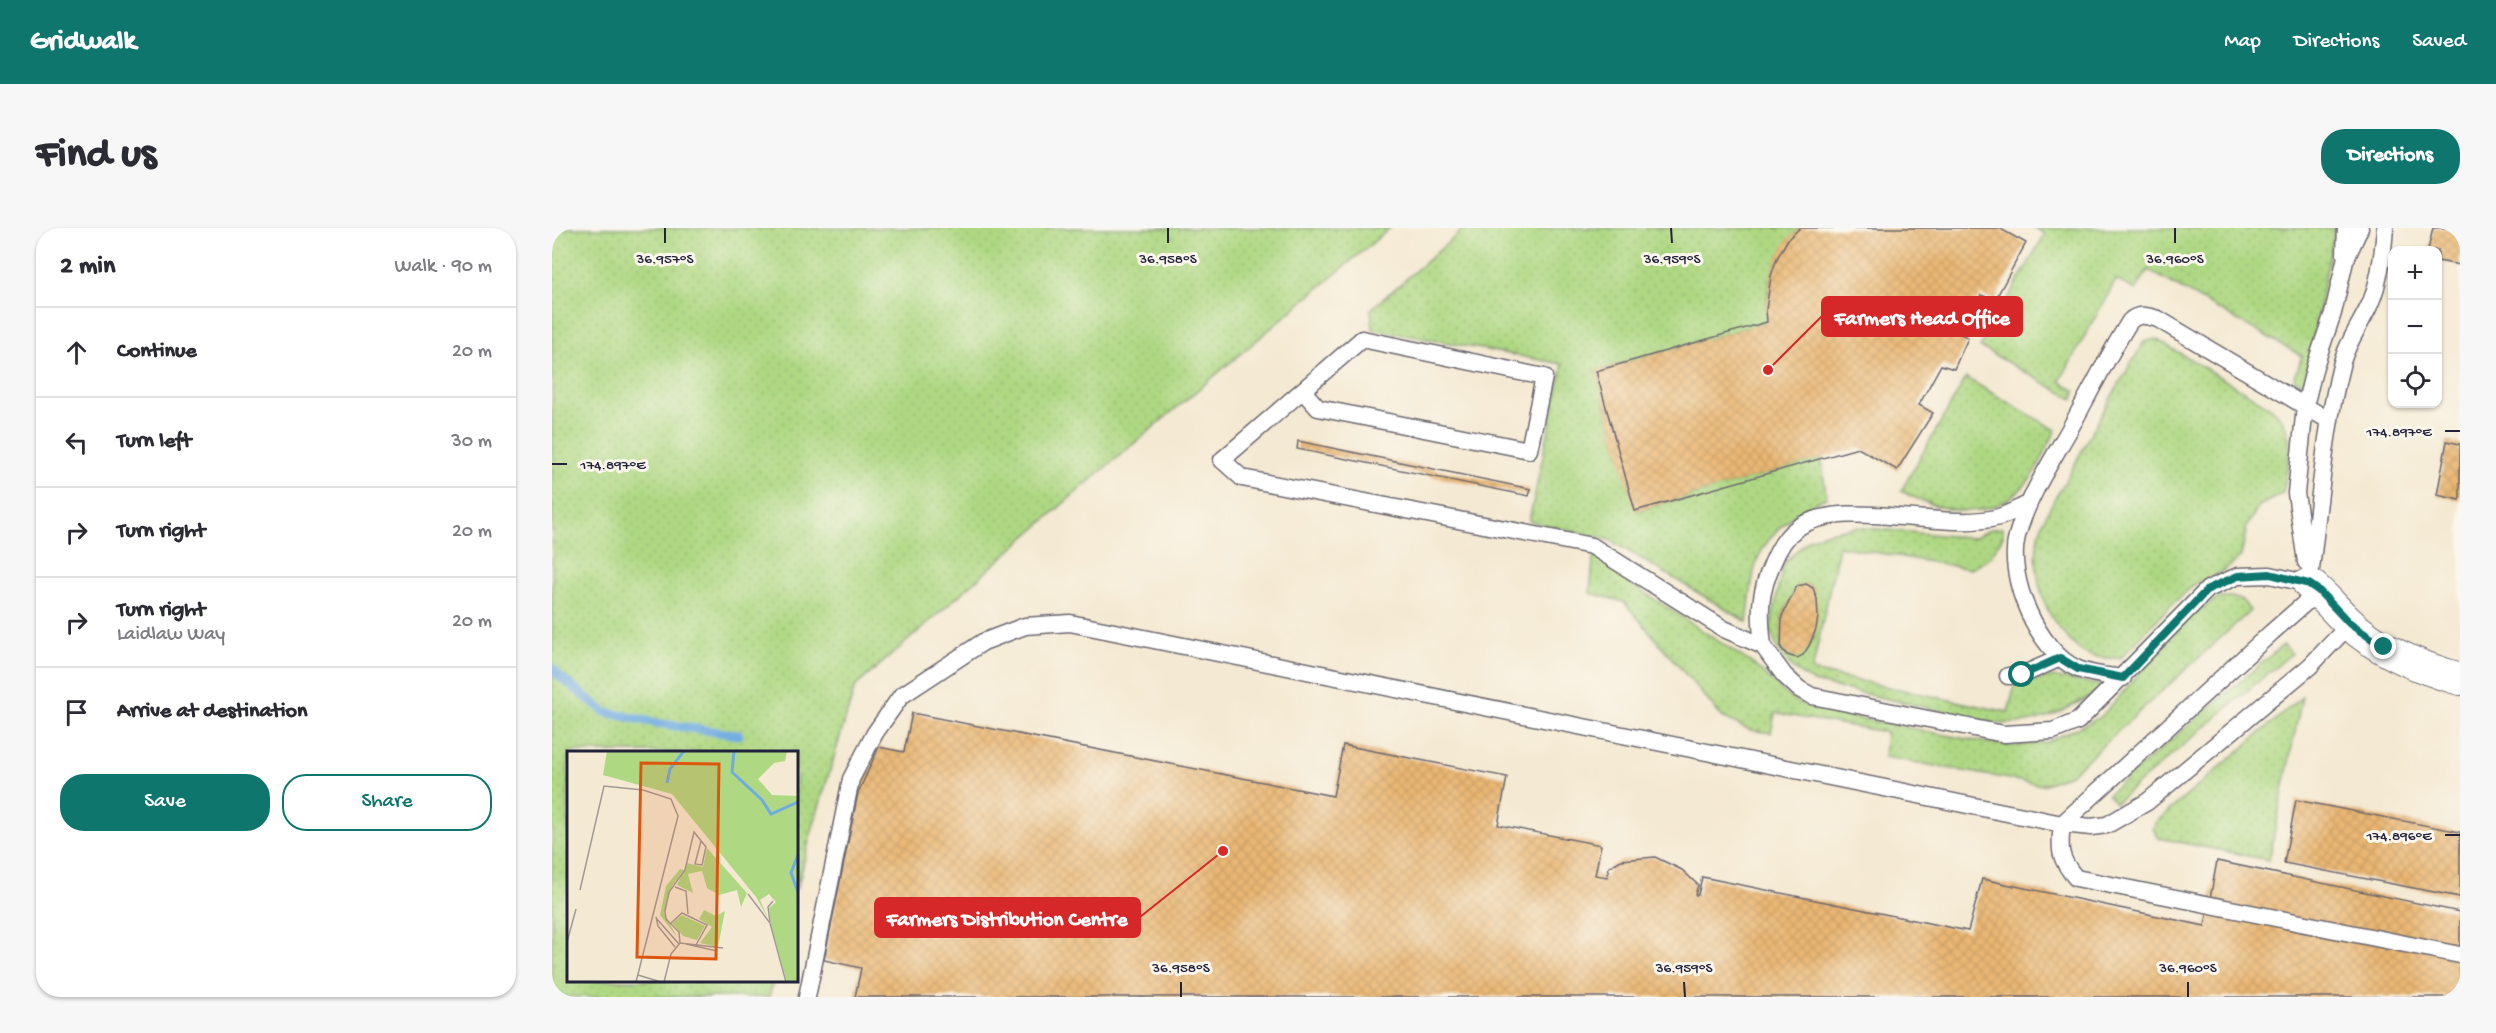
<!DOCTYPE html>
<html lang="en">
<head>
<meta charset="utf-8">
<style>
  body { margin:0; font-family:"Gochi Hand",sans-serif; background:#f7f7f7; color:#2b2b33 }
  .controls { position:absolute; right:18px; top:18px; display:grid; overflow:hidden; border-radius:12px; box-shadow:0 2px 4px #0004 }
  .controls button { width:54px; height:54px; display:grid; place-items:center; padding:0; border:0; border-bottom:2px solid #e1e1e2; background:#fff; color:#2b2b33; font:30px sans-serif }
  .stop { position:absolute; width:18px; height:18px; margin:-14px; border:4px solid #0f766e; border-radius:50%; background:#fff }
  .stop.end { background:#0f766e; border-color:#fff; box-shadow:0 2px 6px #0008 }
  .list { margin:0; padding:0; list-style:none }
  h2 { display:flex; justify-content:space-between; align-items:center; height:78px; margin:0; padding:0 24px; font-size:26px }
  h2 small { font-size:20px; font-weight:400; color:#7c7c81 }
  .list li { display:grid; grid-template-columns:39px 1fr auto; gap:18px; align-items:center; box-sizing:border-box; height:90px; padding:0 24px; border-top:2px solid #e1e1e2 }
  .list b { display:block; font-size:22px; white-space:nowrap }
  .list p { margin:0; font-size:20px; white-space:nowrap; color:#7c7c81 }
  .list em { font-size:20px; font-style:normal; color:#7c7c81 }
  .actions { display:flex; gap:12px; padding:18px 24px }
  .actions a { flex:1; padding:14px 0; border:2px solid #0f766e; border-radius:24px; text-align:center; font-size:21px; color:#0f766e }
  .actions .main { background:#0f766e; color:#fff }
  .icon { flex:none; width:33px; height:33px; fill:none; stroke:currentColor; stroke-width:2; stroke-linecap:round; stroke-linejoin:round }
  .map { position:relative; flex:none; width:1908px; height:769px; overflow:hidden; border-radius:24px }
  header { display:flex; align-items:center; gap:36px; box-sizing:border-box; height:84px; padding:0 30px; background:#0f766e; color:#fff }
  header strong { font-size:28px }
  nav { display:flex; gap:33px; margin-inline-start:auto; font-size:21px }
  .intro { display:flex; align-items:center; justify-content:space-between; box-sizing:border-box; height:144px; padding:0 36px }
  h1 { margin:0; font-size:42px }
  .button { padding:15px 27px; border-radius:24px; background:#0f766e; color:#fff; font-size:21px; font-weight:700 }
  main { display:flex; gap:36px; padding:0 36px }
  aside { flex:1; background:#fff; border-radius:24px; box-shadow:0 2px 4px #0004 }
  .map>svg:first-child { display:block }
</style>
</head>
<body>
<header>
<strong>Gridwalk</strong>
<nav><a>Map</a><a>Directions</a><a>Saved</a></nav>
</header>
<div class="intro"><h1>Find us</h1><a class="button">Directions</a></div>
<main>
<aside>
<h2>2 min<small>Walk · 90 m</small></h2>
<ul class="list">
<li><svg class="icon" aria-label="ahead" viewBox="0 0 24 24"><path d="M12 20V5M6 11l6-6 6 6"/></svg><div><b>Continue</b></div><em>20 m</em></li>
<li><svg class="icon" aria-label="left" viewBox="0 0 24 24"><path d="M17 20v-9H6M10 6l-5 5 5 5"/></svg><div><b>Turn left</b></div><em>30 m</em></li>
<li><svg class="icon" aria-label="right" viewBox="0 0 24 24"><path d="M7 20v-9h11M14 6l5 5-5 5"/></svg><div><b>Turn right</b></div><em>20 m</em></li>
<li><svg class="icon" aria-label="right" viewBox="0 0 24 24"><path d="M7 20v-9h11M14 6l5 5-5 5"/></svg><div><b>Turn right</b><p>Laidlaw Way</p></div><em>20 m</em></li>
<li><svg class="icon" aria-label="arrive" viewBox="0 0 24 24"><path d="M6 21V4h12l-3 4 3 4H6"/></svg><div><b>Arrive at destination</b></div></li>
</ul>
<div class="actions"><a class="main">Save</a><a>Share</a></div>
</aside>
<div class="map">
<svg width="1908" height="769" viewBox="0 0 1908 769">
  <defs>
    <pattern id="grass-dots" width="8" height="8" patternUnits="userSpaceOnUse" patternTransform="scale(1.5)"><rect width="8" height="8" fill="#afd883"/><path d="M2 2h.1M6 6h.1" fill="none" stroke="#96b972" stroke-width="1.8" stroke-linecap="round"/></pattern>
    <pattern id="building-cross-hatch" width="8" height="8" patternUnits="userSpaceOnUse" patternTransform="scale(1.5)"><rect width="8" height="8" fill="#eab773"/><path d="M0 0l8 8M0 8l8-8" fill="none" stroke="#c89d64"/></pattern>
  </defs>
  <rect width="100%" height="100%" fill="#fbf7ec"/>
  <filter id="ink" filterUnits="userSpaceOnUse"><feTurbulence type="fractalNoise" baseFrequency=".0167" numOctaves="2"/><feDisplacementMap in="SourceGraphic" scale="12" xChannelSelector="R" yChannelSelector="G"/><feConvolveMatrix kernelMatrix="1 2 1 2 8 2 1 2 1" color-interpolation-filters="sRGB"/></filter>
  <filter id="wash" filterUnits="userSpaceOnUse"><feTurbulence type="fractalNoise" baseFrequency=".008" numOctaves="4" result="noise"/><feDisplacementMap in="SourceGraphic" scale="24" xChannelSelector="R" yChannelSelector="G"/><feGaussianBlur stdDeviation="1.35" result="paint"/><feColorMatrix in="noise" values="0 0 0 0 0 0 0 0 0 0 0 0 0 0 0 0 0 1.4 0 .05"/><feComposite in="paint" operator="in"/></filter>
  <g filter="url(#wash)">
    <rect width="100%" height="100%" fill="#f4e9d2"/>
    <path fill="url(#grass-dots)" stroke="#687d5f" stroke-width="1.5" fill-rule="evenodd" d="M0 0H838L528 261 303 459 258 609 245 661 244 524H16V752L221 753 217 769H0Z
      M913 0H1248C1222 24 1212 60 1215 94L1044 143 1084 283 1269 230C1273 245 1271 255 1275 269 1246 283 1220 299 1206 330 1199 346 1198 376 1195 394L1058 312 977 293 1011 136 821 101 819 81Z
      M1483 0H1783L1752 156 1742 151 1750 128 1596 42 1584 62 1564 52 1508 153 1524 163 1521 171 1428 119 1493 6Z
      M1604 111 1720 180C1747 204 1736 233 1731 265L1707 278 1695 298 1689 328 1670 344 1643 356 1616 380 1569 430C1534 431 1530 427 1508 401 1486 374 1478 329 1490 297 1496 279 1509 261 1518 245 1541 200 1566 157 1592 114Z
      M1414 150 1504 202C1496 217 1489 237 1478 251 1442 296 1395 287 1349 263Z
      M1303 299 1420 310 1440 301 1450 300 1451 308 1438 329 1419 341 1287 318 1260 443 1456 484 1463 457 1500 449 1548 457 1549 462C1512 483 1486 499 1442 495L1261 454 1240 440 1225 420 1218 402 1231 336 1257 311 1277 304ZM1254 356 1261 360C1265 384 1270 417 1244 430L1235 427 1229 420 1230 388 1245 359Z
      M1042 324 1064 346 1201 436 1237 469 1260 481 1430 514 1463 518 1495 514 1549 489 1640 386 1668 369H1680L1691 373 1698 383 1519 546 1491 557 1332 529 1334 504 1223 485 1219 505 1198 502 1170 489 1072 374 1038 365Z
      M1731 417 1739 426 1563 575 1556 566Z
      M1750 469 1717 632 1607 610 1601 601 1604 594Z"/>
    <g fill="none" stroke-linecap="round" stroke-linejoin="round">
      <path stroke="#70ace1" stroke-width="9" d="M0 440 7 448 53 484 104 495 187 507"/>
    </g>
    <g id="blocks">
      <path fill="url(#building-cross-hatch)" d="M1248 0H1447L1474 15 1443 72 1429 67 1406 104 1416 110 1402 141 1389 137 1367 177 1381 185 1345 242 1306 220 1083 283 1044 143 1215 94 1214 82 1219 48 1225 30 1236 11Z
        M1881 0H1908V37L1886 33V22H1876Z
        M746 213 979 261 977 268 745 221Z
        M1895 213 1908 216V272L1885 267Z
        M1254 356 1261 360 1265 371 1266 389 1264 401 1257 418 1251 427 1245 430 1235 427 1229 420 1230 388 1245 358Z
        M360 485 781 568 791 517 955 549 946 597 1049 617 1043 647 1055 649 1057 639 1069 632 1103 629 1130 642 1146 657 1143 667H1146L1150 649 1416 703 1430 651 1653 698 1665 633 1908 684V769H303L309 740 272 732 306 565 327 519 352 524Z
        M1744 572 1908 604V669L1732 635Z"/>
    </g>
  </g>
  <g filter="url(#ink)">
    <use href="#blocks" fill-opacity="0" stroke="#6c6870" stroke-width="1.5"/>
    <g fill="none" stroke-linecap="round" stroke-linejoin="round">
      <g stroke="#6c6870" stroke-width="19">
        <path id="service" d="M1793 27 1794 0
          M751 163 766 180 977 222 992 149 810 111 670 232 690 250 1040 318 1172 401 1211 418 1232 447 1247 461 1260 468 1452 506 1501 503 1526 493 1656 361 1686 348 1718 347 1757 356
          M1754 334 1744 265 1753 178 1763 138 1781 85 1793 33 1808 0
          M1757 356C1767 285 1772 202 1790 134 1796 113 1809 96 1818 76 1828 53 1831 25 1833 0
          M1211 418C1207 385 1207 365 1221 334 1226 322 1234 308 1244 301 1291 267 1392 305 1447 289 1457 286 1467 280 1476 276
          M1456 448 1470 447 1508 430
          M1571 450C1556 448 1540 447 1526 441 1486 424 1454 349 1465 308 1476 268 1500 233 1520 197 1539 162 1557 126 1578 93 1587 85 1595 88 1606 91L1778 193
          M1510 596 1539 599 1555 597 1595 574 1758 438 1798 396
          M1510 596 1720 404 1767 363
          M255 769 299 551 323 505 349 468 431 414 473 398 518 395 1510 596C1507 621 1507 631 1524 650L1908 727"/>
      </g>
      <g stroke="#6c6870" stroke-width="34">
        <path id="minor" d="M1757 356C1772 367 1783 382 1797 395 1827 423 1869 440 1908 451"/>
      </g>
      <use href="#service" stroke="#fff" stroke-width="16"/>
      <use href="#minor" stroke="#fff" stroke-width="32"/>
    </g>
  </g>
  <g fill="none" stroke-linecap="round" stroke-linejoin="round" filter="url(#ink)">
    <path stroke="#0f766e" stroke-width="8" d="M1470 447 1508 430 1526 441 1571 450 1656 361 1686 348 1718 346 1757 356 1767 363 1798 396 1832 419"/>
  </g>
  <path fill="none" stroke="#22223b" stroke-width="2" d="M113 0V15M616 0V15M1119 0 1120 15M1623 0V15M1893 203H1908M0 236H15M1893 607H1908M629 754V769M1132 754 1133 769M1636 754V769"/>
  <g transform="translate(15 523)">
    <rect width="231" height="231" fill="#f4e9d2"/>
    <path d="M40 0H220L218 10 207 12 191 28 205 44 231 45V231H220L204 174 202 157 209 151 202 143 193 149 201 167 189 146 105 43 36 24ZM140 97 180 142 174 156 170 139 152 144 140 137 135 120 121 123 126 142 110 134 120 112 136 116ZM113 118 117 119 105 135 97 162 110 186 93 164 99 135ZM137 159 149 165 158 160 151 196 133 192 145 176 132 168ZM115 164 138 175 130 189 116 185 105 172Z" fill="#afd883"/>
    <path fill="none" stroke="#70ace1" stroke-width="3" d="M167 0 165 21 195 49 204 63 231 51M100 32 103 18 117 0M231 104 224 122 231 141"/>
    <path fill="none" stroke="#a09996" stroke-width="1.5" d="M108 136 119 140 121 163M13 139 37 35 76 39 104 48 111 65 69 231M181 143 203 172 219 231M89 166 91 175 108 196M89 167 112 193M203 171 201 156 206 150M104 172 115 162 140 174 129 194M0 191 9 158M113 192 112 181 99 168 98 160 102 141 118 119 127 81 139 96 135 114 128 113 134 90M113 192 156 197M119 193 150 200M71 224 94 231M97 231 104 203 113 192"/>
    <path fill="#de560e" fill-opacity="0.15" stroke="#de560e" stroke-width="3" d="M74 12 152 13 149 208 70 206Z"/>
    <rect width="231" height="231" fill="none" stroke="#22223b" stroke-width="3"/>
  </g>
  <g font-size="15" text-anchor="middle" fill="#22223b" stroke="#fbf7ec" stroke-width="6" stroke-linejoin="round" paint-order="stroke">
    <text x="113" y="35">36.957°S</text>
    <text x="616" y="35">36.958°S</text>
    <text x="1120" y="35">36.959°S</text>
    <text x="1623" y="35">36.960°S</text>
    <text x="1847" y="208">174.897°E</text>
    <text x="61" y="241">174.897°E</text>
    <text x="1847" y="612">174.896°E</text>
    <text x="629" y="744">36.958°S</text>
    <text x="1132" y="744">36.959°S</text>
    <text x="1636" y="744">36.960°S</text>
  </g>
  <path fill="none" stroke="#d62828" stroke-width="2" d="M1216 142L1270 88M671 623L588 689"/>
  <g fill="#d62828" stroke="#fbf7ec" stroke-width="2">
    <circle cx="1216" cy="142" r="6"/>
    <circle cx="671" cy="623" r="6"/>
  </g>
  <g fill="#d62828" stroke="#d62828" stroke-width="2">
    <rect x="1270" y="69" width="200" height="39" rx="6"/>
    <rect x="323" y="670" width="265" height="39" rx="6"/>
  </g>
  <g font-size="21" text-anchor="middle" font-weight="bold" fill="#fff">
    <text x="1370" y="96">Farmers Head Office</text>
    <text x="455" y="697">Farmers Distribution Centre</text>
  </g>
</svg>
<div class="controls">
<button>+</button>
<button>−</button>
<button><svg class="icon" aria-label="locate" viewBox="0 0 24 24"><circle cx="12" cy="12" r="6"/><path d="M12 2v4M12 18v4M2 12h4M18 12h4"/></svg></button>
</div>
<div class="stop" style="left:1470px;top:447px"></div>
<div class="stop end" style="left:1832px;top:419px"></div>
</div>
</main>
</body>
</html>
